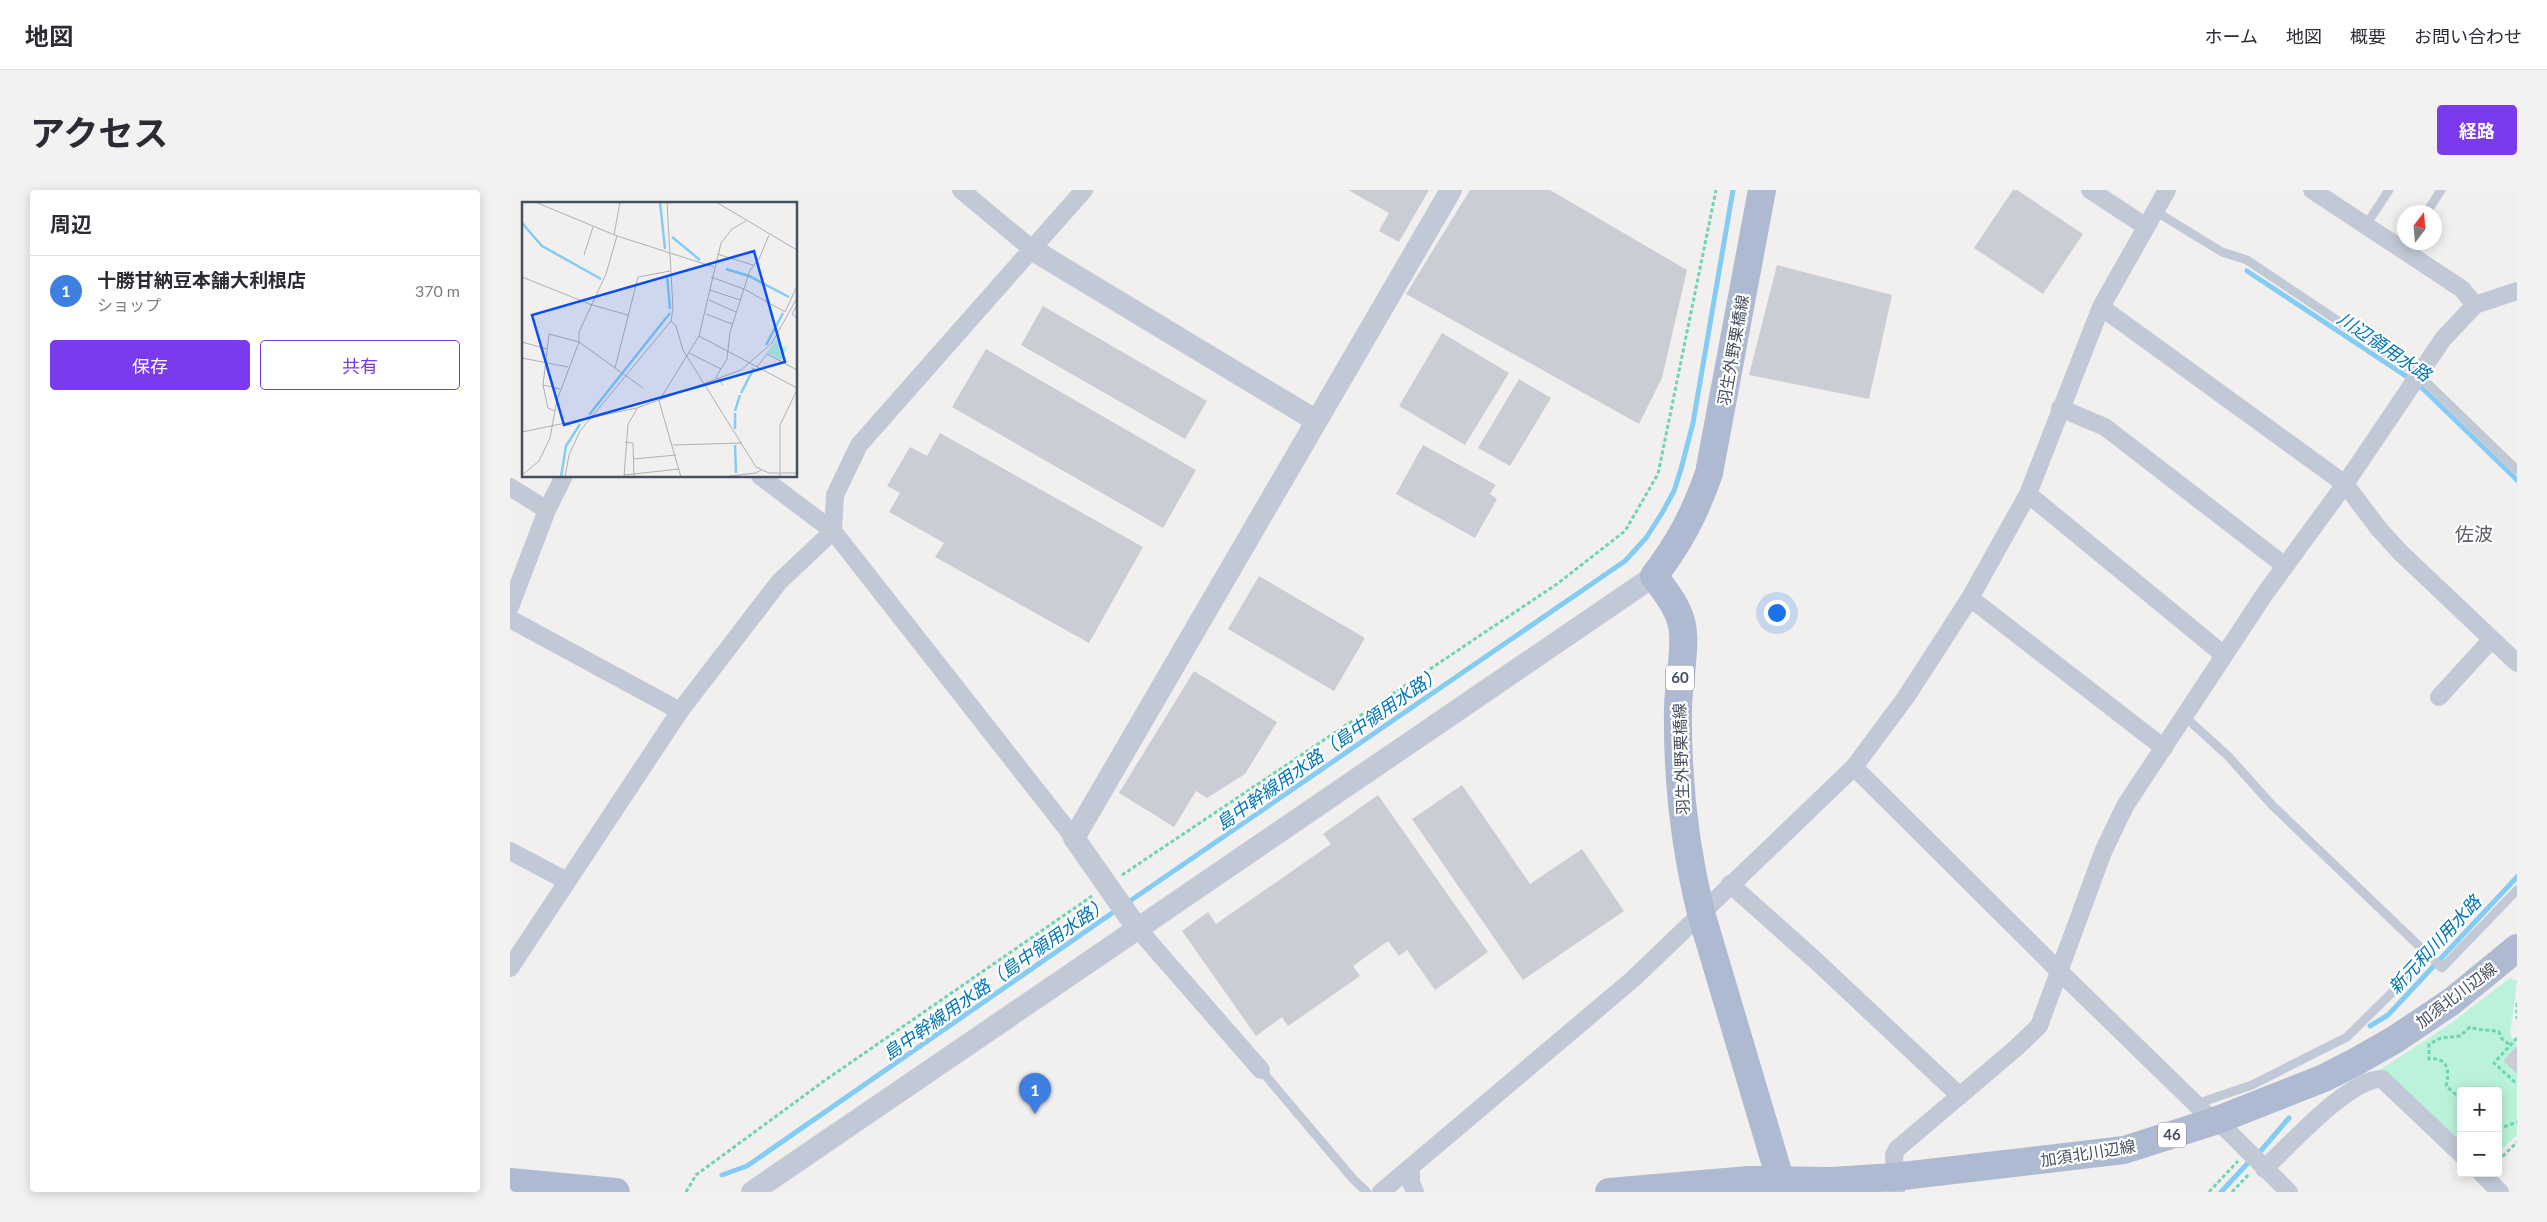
<!DOCTYPE html>
<html lang="ja">
<head>
<meta charset="utf-8">
<style>
  body { margin:0; font-family:Lato,"Noto Sans JP",sans-serif; background:#f2f2f3; color:#2b2b33 }
  .controls { position:absolute; right:15px; bottom:15px; display:grid; overflow:hidden; border-radius:5px; box-shadow:0 2px 12px #0003 }
  .controls button { width:45px; height:45px; display:grid; place-items:center; padding:0; border:0; border-bottom:1px solid #e1e1e2; background:#fff; color:#2b2b33; font:25px sans-serif }
  .compass { position:absolute; left:1887px; top:15px; width:45px; height:45px; border-radius:50%; background:#fff; box-shadow:0 2px 12px #0003; rotate:16deg }
  .you { position:absolute; left:1266px; top:422px; width:18px; height:18px; margin:-12px; border:4px solid #fff; border-radius:50%; background:#1a73e8; box-shadow:0 0 0 8px #1a73e833 }
  .badge { display:grid; place-items:center; width:32px; height:32px; border-radius:50%; background:#7c3aed; color:#fff; font-size:16px; font-weight:700 }
  .pin { position:absolute; translate:-50% -41px; filter:drop-shadow(0 1px 2px #0008) }
  .pin::after { content:''; position:absolute; top:26px; width:18px; height:15px; background:inherit; clip-path:polygon(0 0,100% 0,50% 100%) }
  .list { margin:0; padding:0; list-style:none }
  h2 { display:flex; justify-content:space-between; align-items:center; height:65px; margin:0; padding:0 20px; font-size:21px }
  h2 small { font-size:16px; font-weight:400; color:#7c7c81 }
  .list li { display:grid; grid-template-columns:32px 1fr auto; gap:15px; align-items:center; box-sizing:border-box; height:70px; padding:0 20px; border-top:1px solid #e1e1e2 }
  .list b { display:block; font-size:19px; white-space:nowrap }
  .list p { margin:0; font-size:16px; white-space:nowrap; color:#7c7c81 }
  .list em { font-size:16px; font-style:normal; color:#7c7c81 }
  .actions { display:flex; gap:10px; padding:15px 20px }
  .actions a { flex:1; padding:11px 0; border:1px solid #7c3aed; border-radius:5px; text-align:center; font-size:18px; color:#7c3aed }
  .actions .main { background:#7c3aed; color:#fff }
  .map { position:relative; flex:none; width:2007px; height:1002px; overflow:hidden; border-radius:5px }
  header { display:flex; align-items:center; gap:30px; box-sizing:border-box; height:70px; padding:0 25px; background:#fff; border-bottom:1px solid #e1e1e2 }
  header strong { font-size:24px }
  nav { display:flex; gap:28px; margin-inline-start:auto; font-size:18px }
  .intro { display:flex; align-items:center; justify-content:space-between; box-sizing:border-box; height:120px; padding:0 30px }
  h1 { margin:0; font-size:35px }
  .button { padding:12px 22px; border-radius:5px; background:#7c3aed; color:#fff; font-size:18px; font-weight:700 }
  main { display:flex; gap:30px; padding:0 30px }
  aside { flex:1; background:#fff; border-radius:5px; box-shadow:0 2px 12px #0003 }
  .map>svg:first-child { display:block }
</style>
</head>
<body>
<header>
<strong>地図</strong>
<nav><a>ホーム</a><a>地図</a><a>概要</a><a>お問い合わせ</a></nav>
</header>
<div class="intro"><h1>アクセス</h1><a class="button">経路</a></div>
<main>
<aside>
<h2>周辺<small></small></h2>
<ul class="list">
<li><span class="badge" style="background:#3f7fe0">1</span><div><b>十勝甘納豆本舗大利根店</b><p>ショップ</p></div><em>370 m</em></li>
</ul>
<div class="actions"><a class="main">保存</a><a>共有</a></div>
</aside>
<div class="map">
<svg width="2007" height="1002" viewBox="0 0 2007 1002">
  <rect width="100%" height="100%" fill="#f2f0ef"/>
  <path fill="#baf3d9" d="M2000 788 2007 791 2000 844 2007 855V945L1988 963V901H1951V956L1868 881 1940 834Z"/>
  <g fill="none" stroke-linecap="round" stroke-linejoin="round">
    <path stroke="#84ccf3" stroke-width="5" d="M1737 81 1908 194 2007 290
      M617 713 1115 371 1136 348 1152 323 1164 301 1171 279 1183 233 1223 0
      M1860 836 1878 825 2007 687
      M1749 963 1779 928
      M212 985 237 976 608 719
      M1711 1002 1738 973"/>
  </g>
  <path fill="#cbcdd5" d="M838 0H919L889 52 869 41 879 23Z
    M960 0H1040L1177 80 1152 188 1129 234 896 104Z
    M1503 0H1507L1573 44 1533 104 1464 58Z
    M1267 75 1382 105 1359 209 1239 185Z
    M533 116 697 211 675 249 511 155Z
    M932 143 999 183 955 255 889 216Z
    M476 159 686 280 653 338 442 217Z
    M1009 189 1041 208 1000 276 968 258Z
    M430 243 633 357 579 453 425 367 434 353 379 322 390 303 377 296 400 257 417 266Z
    M913 255 986 295 980 304 987 309 965 348 886 304Z
    M749 386 855 448 824 501 718 439Z
    M684 481 767 532 735 584 697 608 686 601 664 637 609 603Z
    M952 595 1020 694 1072 659 1114 721 1013 790 902 629Z
    M868 605 978 762 925 800 897 760 889 766 878 751 843 776 850 786 778 836 772 827 746 846 672 741 698 722 706 734 821 654 813 644Z
    M2007 856V884L1993 871Z"/>
  <g fill="none" stroke-linecap="round" stroke-linejoin="round">
    <path stroke="#6fd4b1" stroke-width="3" stroke-dasharray="4 2.5" stroke-linecap="butt" d="M612 685 1047 394 1115 341 1148 284 1206 0
      M2007 813V829
      M2007 848 1984 873 2007 894
      M1951 909 1936 896C1940 881 1938 867 1919 869V854L1931 848 1950 846 1960 837C1971 841 1979 839 1989 842L1992 849 2000 855
      M1988 939 2007 932
      M1988 971 2007 952
      M176 1002 186 985 314 891 582 706
      M1699 1002 1728 971
      M1722 1002 1740 983"/>
    <path stroke="#c2c9d6" stroke-width="9" d="M1645 21 1712 62 1737 70 1909 185 2007 280
      M1917 22 1931 0
      M1856 35 1879 0
      M1674 526 1718 566 1762 615 1932 778 2007 700
      M751 880 843 989 857 1002
      M1686 914 1742 895 1837 847 1919 766"/>
    <path stroke="#c2c9d6" stroke-width="18" d="M451 0 523 60
      M1580 0 1635 36
      M1802 0 1952 99 1965 115
      M1591 117 1835 294 1869 339 1890 362 2007 473
      M1550 218 1595 237 1775 376
      M250 286 323 341 564 648
      M0 297 37 320
      M1518 304 1714 465
      M1460 408 1654 558
      M0 417 37 320 54 286
      M0 429 170 521
      M1929 507 1982 449
      M1344 577 1549 781 1695 923 1717 940 1779 1002
      M0 661 57 691
      M1220 694 1304 769 1450 906
      M627 738 751 880
      M0 778 170 521 269 392 323 341 325 305 349 255 574 0
      M901 979V992L905 1002
      M1754 979C1779 956 1839 888 1872 889L1951 964
      M1971 983 1990 1002
      M871 1002 1123 789 1344 577 1396 507 1460 408 1518 304 1591 117 1657 0
      M1386 1002 1384 965 1387 959 1506 858 1529 836 1593 662 1615 616 1754 405 1835 294 1933 149 1965 115 2007 101"/>
    <path stroke="#c2c9d6" stroke-width="22" d="M523 60 805 230
      M627 738 564 648 941 0
      M242 1002 1144 386"/>
    <path stroke="#adbad1" stroke-width="28" d="M1252 0 1199 283C1185 323 1170 352 1144 386 1156 402 1172 421 1173 443 1175 468 1168 494 1168 519 1167 590 1174 654 1191 723L1274 1002
      M0 992 106 1002
      M1099 1002 1239 990 1322 991 1384 987 1614 960 1705 931 1814 888 1849 870 1884 850 1941 812 2007 758"/>
  </g>
  <g text-anchor="middle" stroke-width="4.5" stroke-linejoin="round" paint-order="stroke">
    <g fill="#fff" stroke="#7e848f" stroke-width="1">
      <rect x="1156" y="475.5" width="28" height="25" rx="4"/>
      <rect x="1648" y="932.5" width="28" height="25" rx="4"/>
    </g>
    <g font-size="15" font-weight="bold" fill="#464f5f">
      <text x="1170" y="493">60</text>
      <text x="1662" y="950">46</text>
    </g>
    <g font-size="16" fill="#464f5f" stroke="#fff">
      <text transform="translate(1223 160) rotate(-80)" y="6">羽生外野栗橋線</text>
      <text transform="translate(1171 569) rotate(-92)" y="6">羽生外野栗橋線</text>
      <text transform="translate(1946 805) rotate(-37)" y="6">加須北川辺線</text>
      <text transform="translate(1578 963) rotate(-9)" y="6">加須北川辺線</text>
    </g>
    <g font-size="18" font-style="italic" fill="#0076b7" stroke="#fff">
      <text transform="translate(1874 157) rotate(34)" y="6">川辺領用水路</text>
      <text transform="translate(819 559) rotate(-35)" y="6">島中幹線用水路（島中領用水路）</text>
      <text transform="translate(1925 755) rotate(-47)" y="6">新元和川用水路</text>
      <text transform="translate(486 789) rotate(-35)" y="6">島中幹線用水路（島中領用水路）</text>
    </g>
    <g font-size="19" fill="#5b5e65" stroke="#fff">
      <text x="1964" y="351">佐波</text>
    </g>
  </g>
  <g transform="translate(12 12)">
    <rect width="275" height="275" fill="#f2f0ef"/>
    <path d="M256 136 259 144 266 145 259 158 244 151Z" fill="#baf3d9"/>
    <path fill="none" stroke="#84ccf3" stroke-width="2.5" d="M138 0 143 47M0 21 20 44 79 77M150 35 178 58M204 67 227 74 267 95M145 73 148 107M244 143 261 111M219 191 232 166M213 209 218 193M213 211V227M67 213 148 111M213 243 214 271M39 275 44 244 58 222"/>
    <path fill="none" stroke="#adb0b5" stroke-width="1" d="M13 0 95 34 192 65M145 0 151 106 149 119 154 124 161 148 234 265 247 271H275M194 0 275 48M92 33 98 0M195 52 231 63M62 53 71 25M0 75 70 103 106 113M189 75 222 87 263 110 275 84M188 88 218 98M187 98 214 110M275 103 270 112 275 116M184 112 210 122M177 134 275 186M0 140 25 147M167 151 199 167M0 156 46 165M235 165 245 152 275 168M93 166 116 75 148 69M21 183 38 187M201 183 194 175 205 157 208 130 228 68 237 57 247 33M33 209 26 206 21 183 27 132 57 140 121 186M0 230 115 206 219 168 250 141 275 96M103 240 111 241 112 275M151 243 220 241M112 257 154 253M0 273 17 259 28 236 35 198 57 140V130L84 72 95 34M102 273 157 267M43 275 47 253 58 229 149 119M102 275 106 222 115 207M159 275 137 199 177 134 199 41 210 27 224 19M200 275 234 271 239 268M258 275V223L275 188"/>
    <path fill="#0a4df2" fill-opacity="0.15" stroke="#0a4df2" stroke-width="2.5" d="M232 49 263 160 42 223 10 113Z"/>
    <rect width="275" height="275" fill="none" stroke="#464f5f" stroke-width="2.5"/>
  </g>
</svg>
<div class="controls">
<button>+</button>
<button>−</button>
</div>
<svg class="compass" viewBox="-18 -18 36 36"><path d="M0-13l5 13h-10z" fill="#e53935"/><path d="M0 13l5-13h-10z" fill="#7c7c81"/></svg>
<div class="you"></div>
<div class="pin badge" style="left:525px;top:924px;background:#3f7fe0">1</div>
</div>
</main>
</body>
</html>
